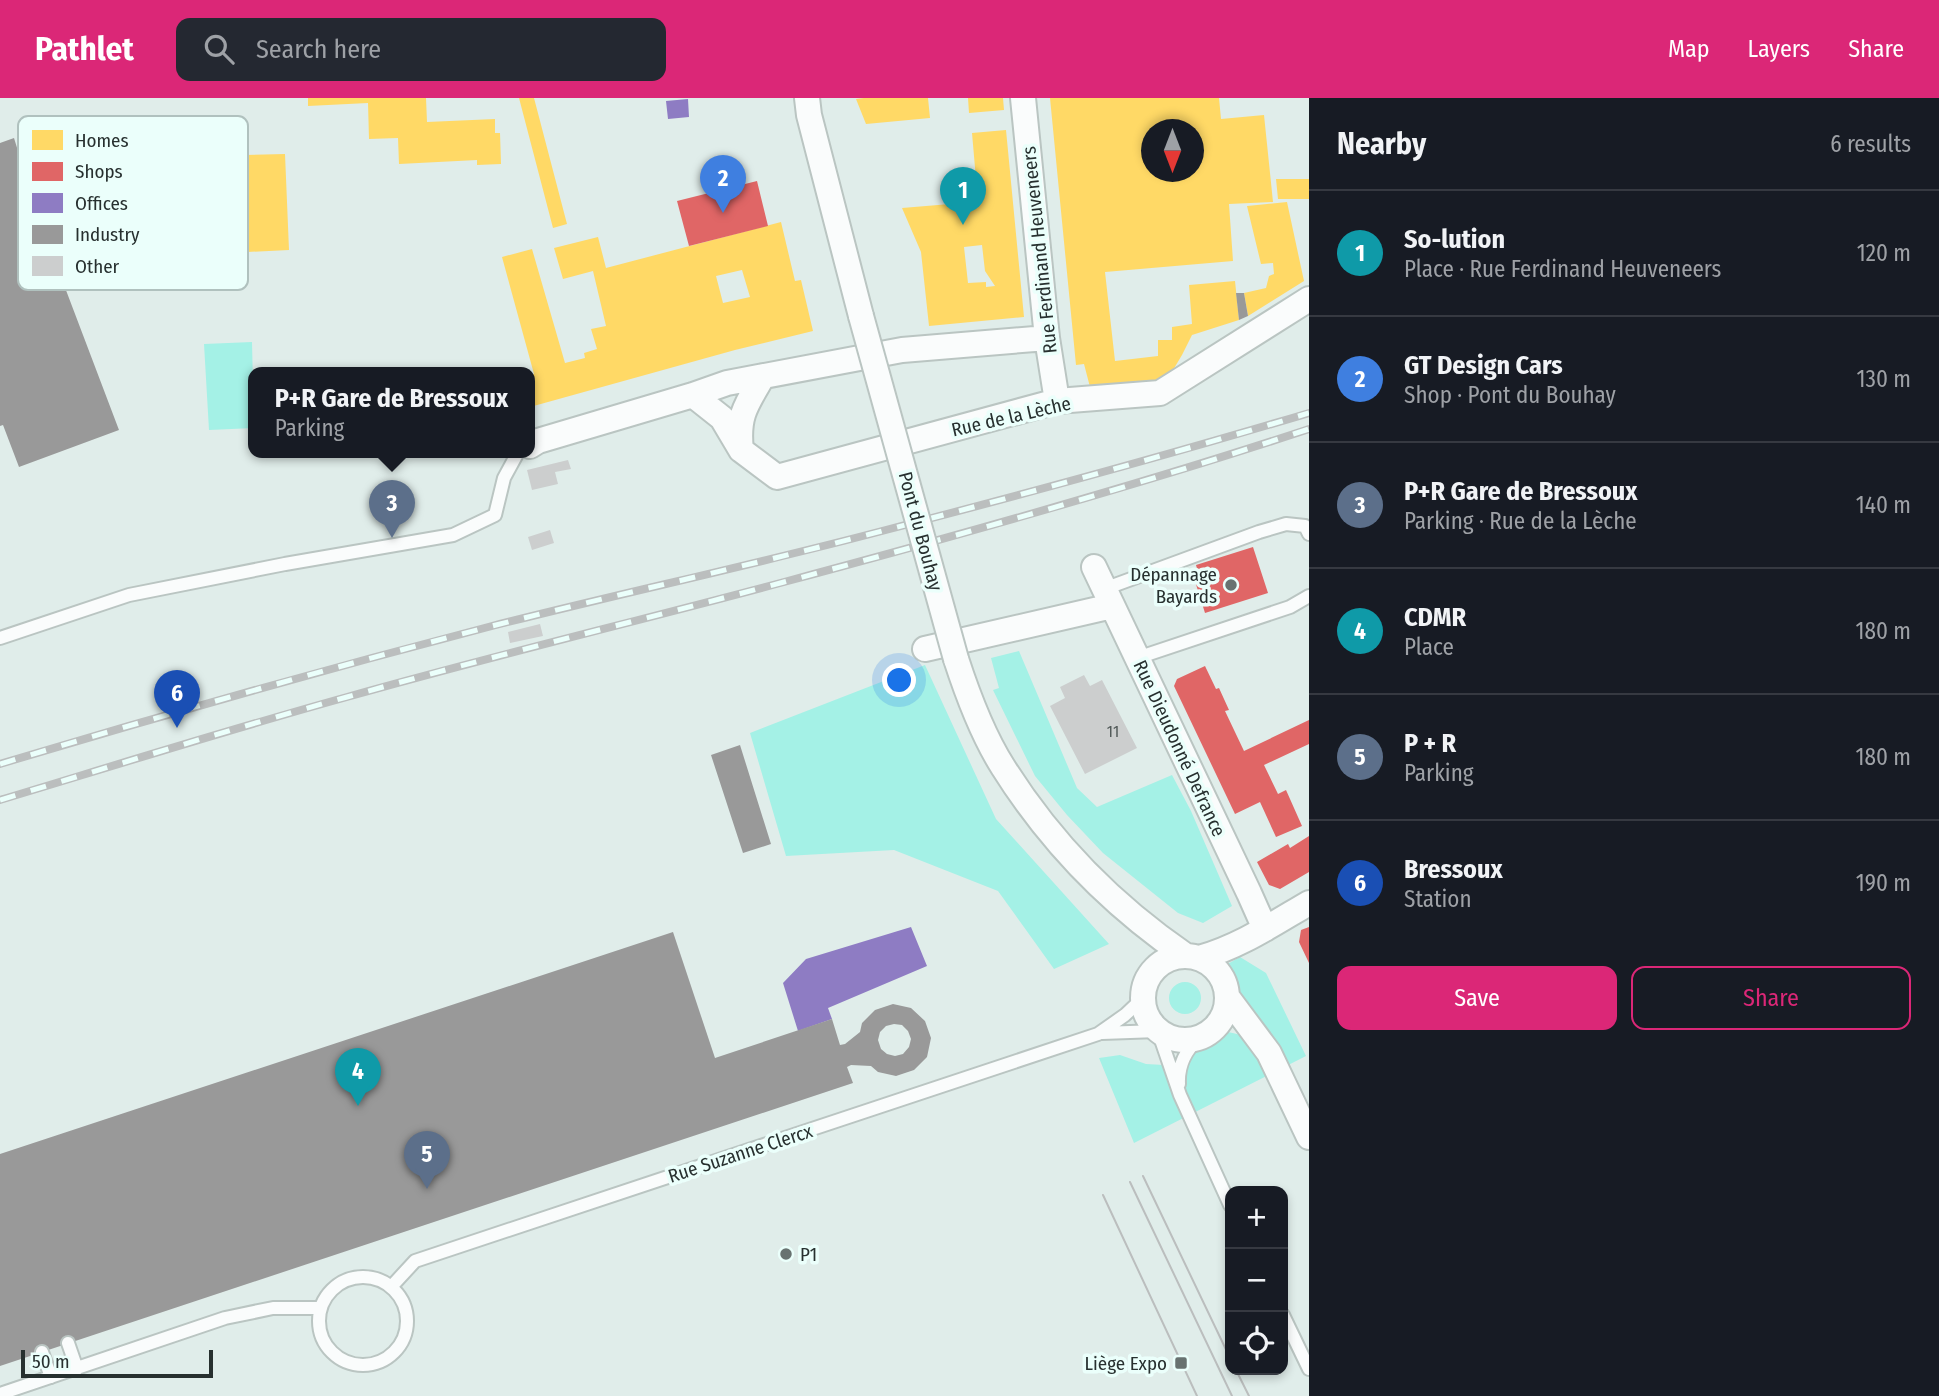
<!DOCTYPE html>
<html lang="en">
<head>
<meta charset="utf-8">
<style>
  body { margin:0; font-family:"Fira Sans Condensed",sans-serif; background:#242831; color:#f1f3f6 }
  .controls { position:absolute; right:21px; bottom:21px; display:grid; overflow:hidden; border-radius:14px; box-shadow:0 4px 10px #0003 }
  .controls button { width:63px; height:63px; display:grid; place-items:center; padding:0; border:0; border-bottom:2px solid #363941; background:#171b24; color:#f1f3f6; font:35px sans-serif }
  .compass { position:absolute; left:1141px; top:21px; width:63px; height:63px; border-radius:50%; background:#171b24; box-shadow:0 4px 10px #0003; rotate:180deg }
  .scale { position:absolute; left:21px; bottom:18px; width:192px; box-sizing:border-box; padding-left:7px; border:4px solid #27302f; border-top:0; font-size:19px; line-height:24px; white-space:nowrap; color:#27302f; -webkit-text-stroke:5px #ebfffb; paint-order:stroke }
  .you { position:absolute; left:900px; top:583px; width:24px; height:24px; margin:-18px; border:5px solid #fff; border-radius:50%; background:#1a73e8; box-shadow:0 0 0 10px #1a73e833 }
  .badge { display:grid; place-items:center; width:46px; height:46px; border-radius:50%; background:#db2777; color:#fff; font-size:23px; font-weight:700 }
  .pin { position:absolute; translate:-50% -58px; filter:drop-shadow(0 2px 4px #0008) }
  .pin::after { content:''; position:absolute; top:37px; width:24px; height:21px; background:inherit; clip-path:polygon(0 0,100% 0,50% 100%) }
  .popup { position:absolute; left:248px; top:269px; width:287px; height:91px; box-sizing:border-box; display:grid; place-content:center; border-radius:14px; background:#171b24; filter:drop-shadow(0 2px 5px #0005); font-size:23px; white-space:nowrap; color:#9ea1a6 }
  .popup b { font-size:26px; color:#f1f3f6 }
  .popup::after { content:''; position:absolute; left:50%; top:100%; margin-left:-14px; border:14px solid transparent; border-top-color:#171b24 }
  .list { margin:0; padding:0; list-style:none }
  h2 { display:flex; justify-content:space-between; align-items:center; height:91px; margin:0; padding:0 28px; font-size:30px }
  h2 small { font-size:23px; font-weight:400; color:#9ea1a6 }
  .list li { display:grid; grid-template-columns:46px 1fr auto; gap:21px; align-items:center; box-sizing:border-box; height:126px; padding:0 28px; border-top:2px solid #363941 }
  .list b { display:block; font-size:26px; white-space:nowrap }
  .list p { margin:0; font-size:23px; white-space:nowrap; color:#9ea1a6 }
  .list em { font-size:23px; font-style:normal; color:#9ea1a6 }
  .actions { display:flex; gap:14px; padding:21px 28px }
  .actions a { flex:1; padding:16px 0; border:2px solid #db2777; border-radius:14px; text-align:center; font-size:24px; color:#db2777 }
  .actions .main { background:#db2777; color:#fff }
  .icon { flex:none; width:38px; height:38px; fill:none; stroke:currentColor; stroke-width:2; stroke-linecap:round; stroke-linejoin:round }
  .map { position:relative; flex:none; width:1309px; height:1298px; overflow:hidden }
  header { display:flex; align-items:center; gap:42px; box-sizing:border-box; height:98px; padding:0 35px; background:#db2777; color:#fff }
  header strong { font-size:33px }
  nav { display:flex; gap:38px; margin-inline-start:auto; font-size:24px }
  .search { width:490px; height:63px; background:#242831; display:flex; align-items:center; gap:18px; box-sizing:border-box; padding:0 24px; border-radius:14px; color:#9ea1a6; font-size:26px }
  main { display:flex }
  aside { flex:1; background:#171b24 }
  .map>svg:first-child { display:block }
</style>
</head>
<body>
<header>
<strong>Pathlet</strong>
<div class="search"><svg class="icon" aria-label="search" viewBox="0 0 24 24"><circle cx="10" cy="10" r="6"/><path d="M15 15l6 6"/></svg>Search here</div>
<nav><a>Map</a><a>Layers</a><a>Share</a></nav>
</header>
<main>
<div class="map">
<svg width="1309" height="1298" viewBox="0 0 1309 1298">
  <rect width="100%" height="100%" fill="#e0edea"/>
  <path fill="#a4f1e6" d="M252 244 254 330 209 332 204 246Z
    M1019 553 1077 690 1097 709 1172 677 1191 713 1232 808 1203 825 1178 815 1103 755 1067 717 1035 678 993 592 999 590 991 560Z
    M925 567 996 721 1109 846 1054 871 998 793 894 752 786 758 750 635Z
    M1240 859 1266 875 1306 958 1134 1045 1099 960 1120 957 1146 966 1164 967 1179 975C1185 965 1190 950 1198 941 1213 926 1240 936 1256 943L1228 900 1226 887 1220 875 1224 868Z
    M1169 900a16 16 0 1 1 32 0a16 16 0 1 1-32 0Z"/>
  <path fill="#ffd966" fill-rule="evenodd" d="M308 0H426L427 24 495 21V35H500L501 66 477 67V62L399 66 398 40 369 41 368 5 308 8Z
    M519 0H534L567 126 553 130Z
    M864 0H928L930 20 866 26 856 1Z
    M968 0H1003L1004 12 969 15Z
    M1050 0H1219L1221 21 1264 17 1273 104 1229 106 1233 163 1105 174 1115 263 1158 258V242H1172V229L1192 226 1189 187 1235 183 1239 222 1192 237 1182 257 1167 282 1090 289 1084 266 1076 267ZM1152 32H1194V74H1152Z
    M1006 32 1024 219 929 228 921 154 902 110 974 104 973 81H976L972 35ZM982 147 985 173 995 188 986 189V184L968 185 964 149Z
    M285 56 289 152 247 154 246 126H235V130L201 131 202 156 163 158 160 89 232 86 233 90 245 89 244 57Z
    M1276 81H1309V101H1278Z
    M1287 104 1304 183 1248 218 1244 195 1266 190 1269 178 1274 176 1273 165 1261 166 1247 108Z
    M781 124 795 183 801 182 813 233 735 252 530 309V276H534L502 159 532 151 565 265 585 260 584 255 597 251 591 231 606 228 593 173 563 181 554 150 598 139 606 170ZM742 172 750 199 723 205 716 178Z"/>
  <path fill="#e06666" d="M757 83 768 128 689 148 677 103Z
    M1253 449 1268 495 1205 515 1194 480 1199 478 1196 467Z
    M1205 568 1216 591 1219 590 1229 612 1225 613 1244 653 1309 622V646L1264 667 1278 696 1286 692 1302 728 1276 739 1260 704 1235 716 1174 588 1177 581Z
    M1309 738V774L1280 791 1269 787 1257 764 1288 746 1290 750Z
    M1309 829V865L1299 844 1301 832Z"/>
  <path fill="#8e7cc3" d="M688 1 689 19 668 21 666 3Z
    M911 829 927 868 828 910 832 921 798 933 783 885 806 861Z"/>
  <path fill="#999" fill-rule="evenodd" d="M14 40 39 121 119 332 19 369 3 327 0 328V45Z
    M1236 195H1244L1248 218 1239 222Z
    M740 647 771 746 743 755 711 657Z
    M673 834 715 960 832 921 840 947 845 946 860 934 862 925 875 912 893 906 911 910 925 923 931 940 927 959 914 972 896 978 878 974 871 968 851 967 847 969 853 985 0 1268V1056ZM894 926 902 927 908 933 911 941 909 949 903 956 895 958 887 956 881 951 878 942 880 934 886 928Z"/>
  <path fill="#cccece" d="M568 362 571 371 555 374 558 386 532 392 527 372Z
    M550 432 554 445 532 452 528 439Z
    M540 526 543 538 510 545 508 534Z
    M1084 577 1090 588 1102 582 1137 650 1085 676 1050 608 1065 600 1060 589Z"/>
  <g fill="none" stroke-linecap="round" stroke-linejoin="round">
    <g stroke="#bac5c2" stroke-width="16">
      <path id="lane" d="M1104 491 1259 434 1286 426 1305 428 1309 436
        M0 540 129 497 285 466 453 437 495 417 504 380 516 358
        M1137 560 1290 509 1309 498
        M1102 935 1158 933 1180 997 1230 1107
        M1179 986C1178 967 1185 953 1199 940
        M319 1223a44 44 0 1 1 88 0a44 44 0 1 1-88 0Z
        M391 1189 415 1163 1098 936 1125 917 1143 900
        M1283 1217 1309 1271
        M68 1245 77 1271
        M42 1254 51 1279
        M0 1296 225 1220 273 1210H320"/>
    </g>
    <g stroke="#bac5c2" stroke-width="28">
      <path id="street" d="M807 0 809 17 861 218
        M1023 0 1047 240 1057 303
        M693 297 722 320 741 352 777 379 1057 303 1160 295 1309 201
        M530 348 538 343 693 297 727 285 902 252 1047 240
        M741 352C737 318 746 307 763 278
        M1094 469 1249 795 1265 831
        M925 551 1112 508
        M956 561C968 598 982 636 1003 669 1050 744 1113 808 1186 858
        M1143 900a42 42 0 1 1 84 0a42 42 0 1 1-84 0Z
        M1199 860C1239 849 1273 826 1309 805
        M1228 900 1269 955 1309 1039"/>
    </g>
    <use href="#lane" stroke="#fafcfc" stroke-width="12"/>
    <use href="#street" stroke="#fafcfc" stroke-width="24"/>
    <path stroke="#bbbebe" stroke-width="2" d="M1143 1078 1230 1260
      M1130 1084 1232 1298
      M1103 1097 1197 1298
      M1236 1272 1249 1298"/>
    <g stroke="#bbbebe" stroke-width="8">
      <path id="rail" d="M0 666C163 617 327 571 492 528 622 495 753 467 882 433 1025 396 1168 357 1309 315
        M0 702C116 667 231 631 347 599 492 558 638 523 784 484 960 437 1136 388 1309 331"/>
    </g>
    <use href="#rail" stroke="#ebfffb" stroke-width="5" stroke-dasharray="16" stroke-linecap="butt"/>
    <g stroke="#bac5c2" stroke-width="28" stroke-linecap="butt">
      <path id="street-bridge" d="M861 218 956 561"/>
    </g>
    <use href="#street-bridge" stroke="#fafcfc" stroke-width="24"/>
  </g>
  <g fill="#687270" stroke="#ebfffb" stroke-width="2.5">
    <circle cx="1231" cy="487" r="7"/>
    <circle cx="786" cy="1156" r="7"/>
    <rect x="1174" y="1258" width="14" height="14" rx="3.5"/>
  </g>
  <g text-anchor="middle" stroke-width="7" stroke-linejoin="round" paint-order="stroke">
    <g font-size="16" fill="#505857">
      <text x="1113" y="639">11</text>
    </g>
    <g font-size="19" fill="#27302f" stroke="#ebfffb">
      <text transform="translate(1039 152) rotate(-96)" y="7">Rue Ferdinand Heuveneers</text>
      <text transform="translate(1011 318) rotate(-13)" y="7">Rue de la Lèche</text>
      <text transform="translate(921 433) rotate(75)" y="7">Pont du Bouhay</text>
      <text transform="translate(1180 650) rotate(65)" y="7">Rue Dieudonné Defrance</text>
      <text transform="translate(740 1055) rotate(-18)" y="7">Rue Suzanne Clercx</text>
    </g>
    <g font-size="19" fill="#27302f" stroke="#ebfffb" text-anchor="end">
      <text x="1217" y="483">Dépannage<tspan x="1217" dy="22">Bayards</tspan></text>
      <text x="800" y="1163" text-anchor="start">P1</text>
      <text x="1167" y="1272">Liège Expo</text>
    </g>
  </g>
  <rect x="18" y="18" width="230" height="174" rx="10" fill="#ebfffb" stroke="#b0c1be" stroke-width="2"/>
  <rect x="32" y="32" width="31" height="20" fill="#ffd966"/>
  <rect x="32" y="64" width="31" height="19" fill="#e06666"/>
  <rect x="32" y="95" width="31" height="20" fill="#8e7cc3"/>
  <rect x="32" y="127" width="31" height="19" fill="#999"/>
  <rect x="32" y="158" width="31" height="20" fill="#cccece"/>
  <g font-size="19" fill="#27302f">
    <text x="75" y="49">Homes</text>
    <text x="75" y="80">Shops</text>
    <text x="75" y="112">Offices</text>
    <text x="75" y="143">Industry</text>
    <text x="75" y="175">Other</text>
  </g>
</svg>
<div class="controls">
<button>+</button>
<button>−</button>
<button><svg class="icon" aria-label="locate" viewBox="0 0 24 24"><circle cx="12" cy="12" r="6"/><path d="M12 2v4M12 18v4M2 12h4M18 12h4"/></svg></button>
</div>
<svg class="compass" viewBox="-18 -18 36 36"><path d="M0-13l5 13h-10z" fill="#e53935"/><path d="M0 13l5-13h-10z" fill="#9ea1a6"/></svg>
<div class="scale">50 m</div>
<div class="you"></div>
<div class="pin badge" style="left:963px;top:127px;background:#0f9aa8">1</div>
<div class="pin badge" style="left:723px;top:115px;background:#3f7fe0">2</div>
<div class="pin badge" style="left:392px;top:440px;background:#5c6f8a">3</div>
<div class="popup"><b>P+R Gare de Bressoux</b>Parking</div>
<div class="pin badge" style="left:358px;top:1008px;background:#0f9aa8">4</div>
<div class="pin badge" style="left:427px;top:1091px;background:#5c6f8a">5</div>
<div class="pin badge" style="left:177px;top:630px;background:#1a4fb4">6</div>
</div>
<aside>
<h2>Nearby<small>6 results</small></h2>
<ul class="list">
<li><span class="badge" style="background:#0f9aa8">1</span><div><b>So-lution</b><p>Place · Rue Ferdinand Heuveneers</p></div><em>120 m</em></li>
<li><span class="badge" style="background:#3f7fe0">2</span><div><b>GT Design Cars</b><p>Shop · Pont du Bouhay</p></div><em>130 m</em></li>
<li><span class="badge" style="background:#5c6f8a">3</span><div><b>P+R Gare de Bressoux</b><p>Parking · Rue de la Lèche</p></div><em>140 m</em></li>
<li><span class="badge" style="background:#0f9aa8">4</span><div><b>CDMR</b><p>Place</p></div><em>180 m</em></li>
<li><span class="badge" style="background:#5c6f8a">5</span><div><b>P + R</b><p>Parking</p></div><em>180 m</em></li>
<li><span class="badge" style="background:#1a4fb4">6</span><div><b>Bressoux</b><p>Station</p></div><em>190 m</em></li>
</ul>
<div class="actions"><a class="main">Save</a><a>Share</a></div>
</aside>
</main>
</body>
</html>
